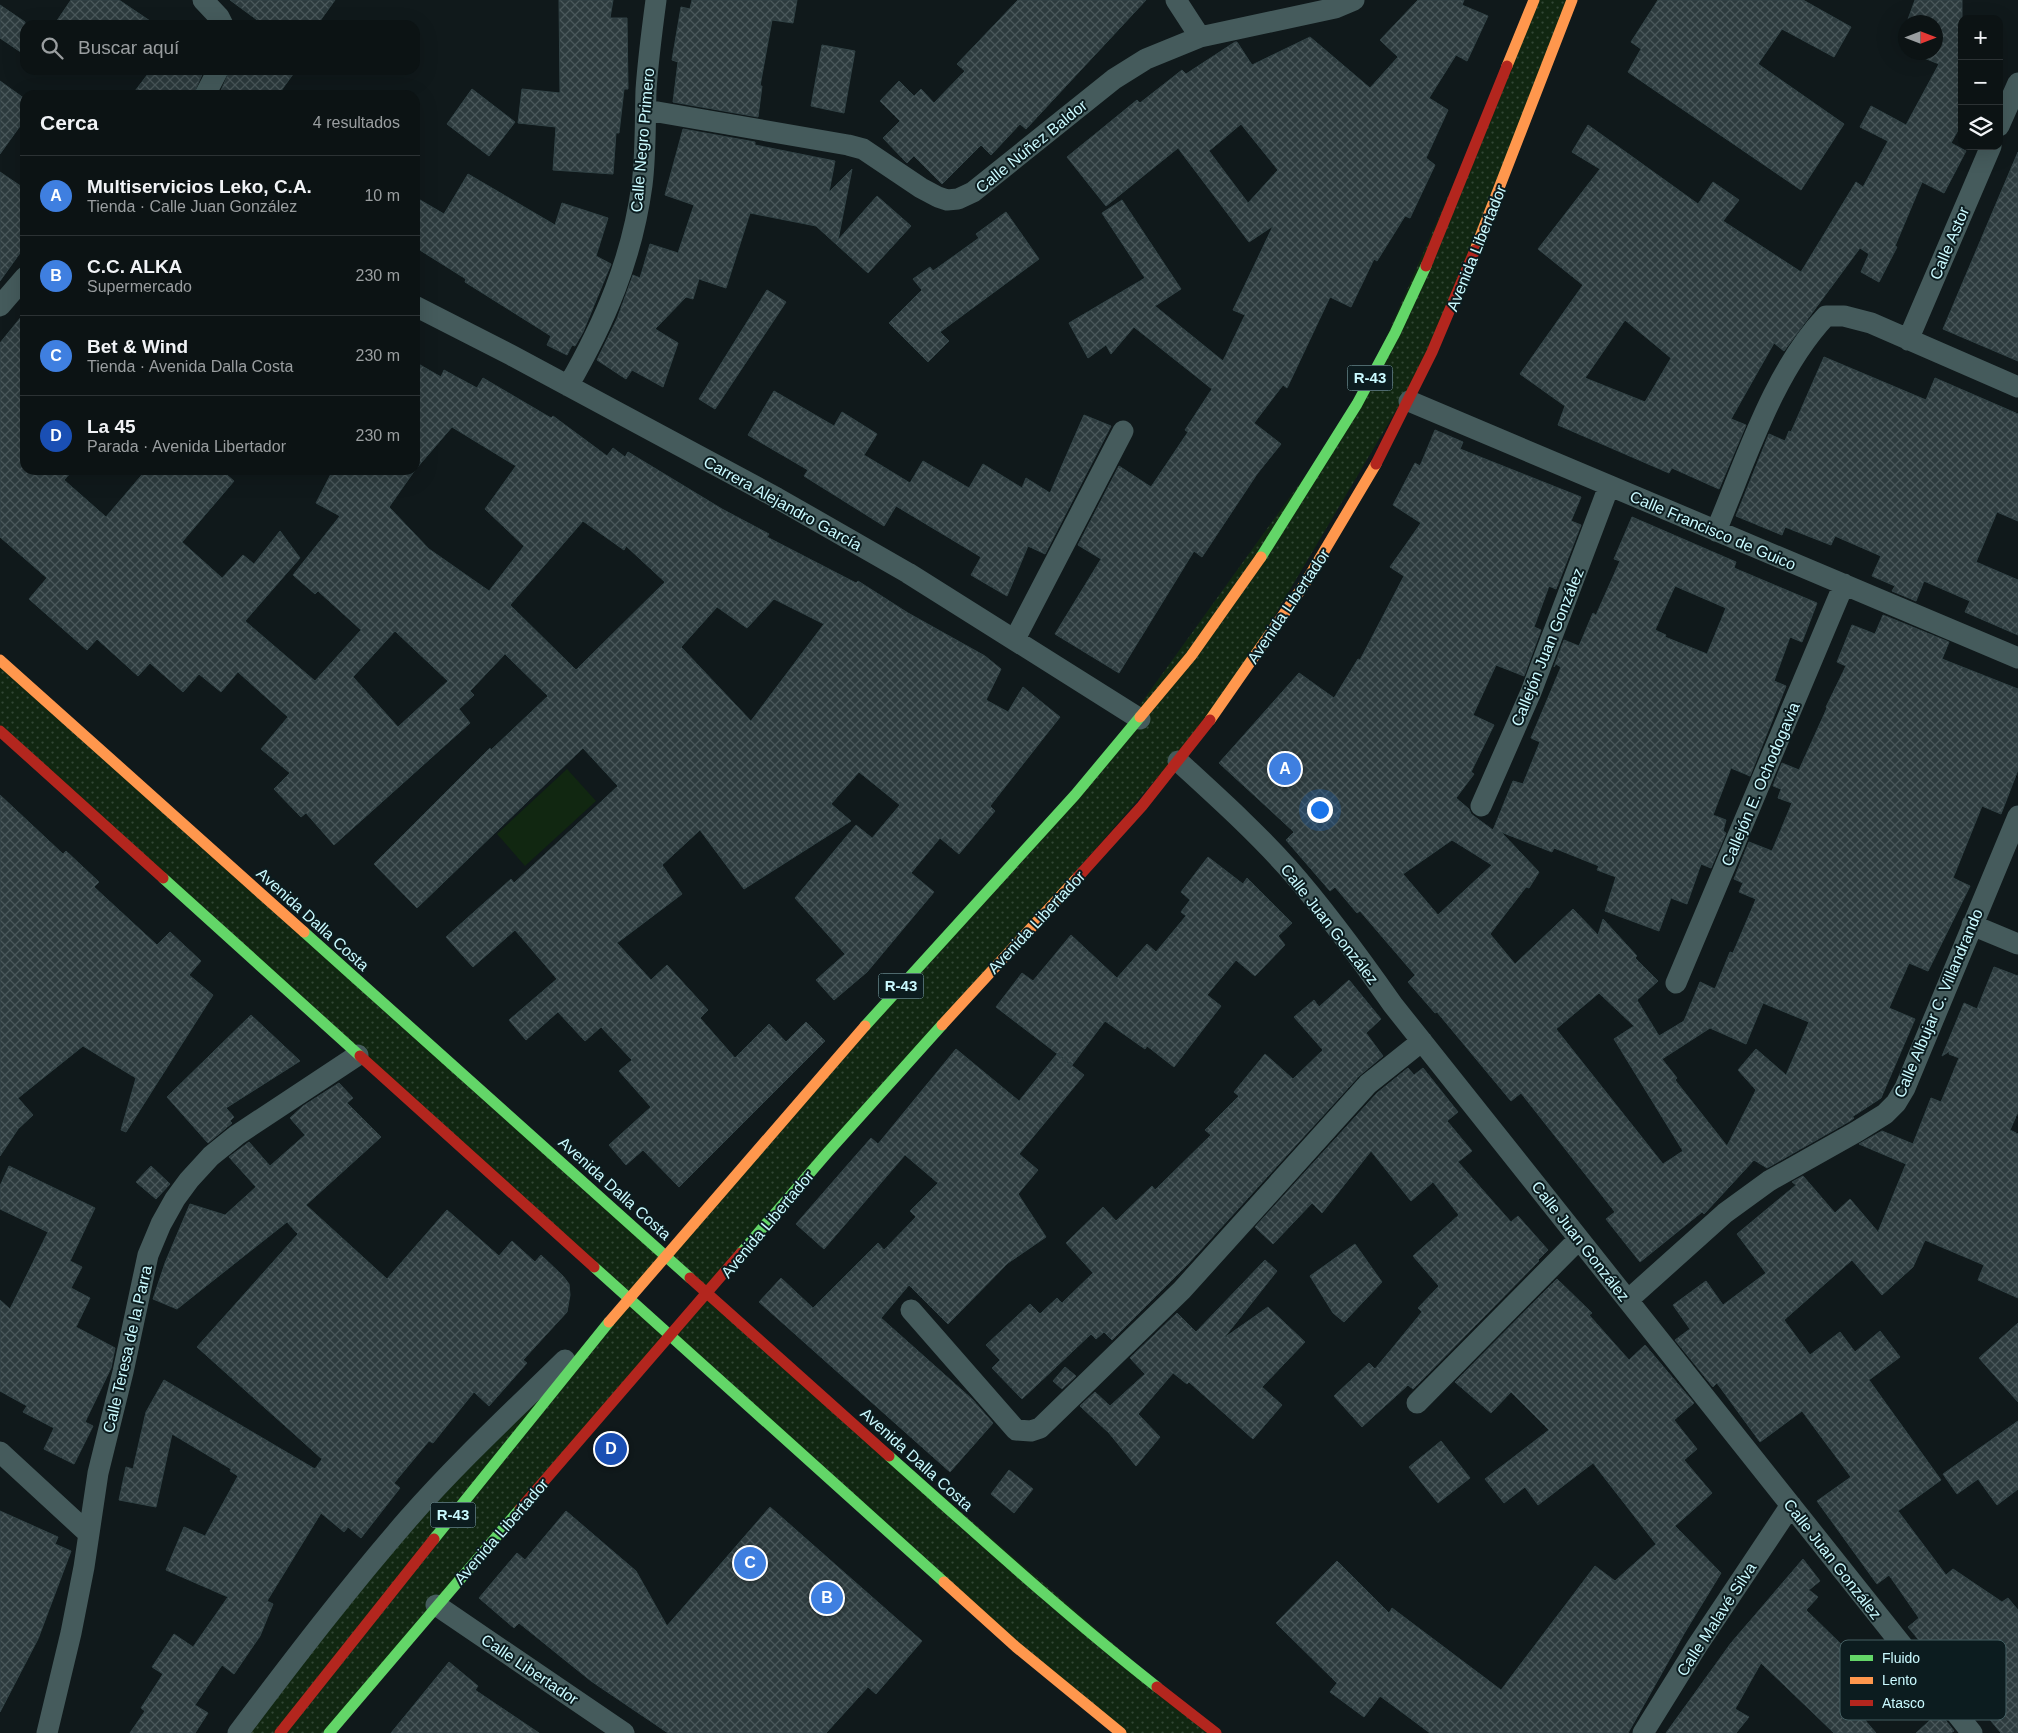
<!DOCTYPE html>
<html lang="es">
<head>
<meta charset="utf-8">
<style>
  body { margin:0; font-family:Helvetica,sans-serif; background:#1a2022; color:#f1f3f6 }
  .controls { position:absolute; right:15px; top:15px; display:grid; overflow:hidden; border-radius:10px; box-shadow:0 5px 20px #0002 }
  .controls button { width:45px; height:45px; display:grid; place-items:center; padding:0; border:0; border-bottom:1px solid #2c3234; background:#0c1314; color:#f1f3f6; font:25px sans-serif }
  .compass { position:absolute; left:1898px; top:15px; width:45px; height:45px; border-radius:50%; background:#0c1314; box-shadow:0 5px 20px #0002; rotate:90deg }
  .you { position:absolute; left:1319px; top:809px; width:18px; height:18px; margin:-12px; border:4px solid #fff; border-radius:50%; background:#1a73e8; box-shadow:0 0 0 8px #1a73e833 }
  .badge { display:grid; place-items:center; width:32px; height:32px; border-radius:50%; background:#89abaf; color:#fff; font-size:16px; font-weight:700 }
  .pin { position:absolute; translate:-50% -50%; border:2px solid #fff; box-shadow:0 1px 5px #0006 }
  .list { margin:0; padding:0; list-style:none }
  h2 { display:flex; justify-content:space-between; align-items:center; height:65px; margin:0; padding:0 20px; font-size:21px }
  h2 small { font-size:16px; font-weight:400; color:#9a9ea0 }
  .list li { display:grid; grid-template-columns:32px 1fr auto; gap:15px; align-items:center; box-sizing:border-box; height:80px; padding:0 20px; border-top:1px solid #2c3234 }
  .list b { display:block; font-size:19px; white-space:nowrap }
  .list p { margin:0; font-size:16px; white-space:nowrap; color:#9a9ea0 }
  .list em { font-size:16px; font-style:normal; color:#9a9ea0 }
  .icon { flex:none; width:28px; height:28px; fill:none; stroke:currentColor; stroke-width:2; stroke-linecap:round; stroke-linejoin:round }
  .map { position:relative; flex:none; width:2018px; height:1733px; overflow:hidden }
  .search { position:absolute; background:#0c1314; box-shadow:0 5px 20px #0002; left:20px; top:20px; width:400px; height:55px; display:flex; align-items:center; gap:12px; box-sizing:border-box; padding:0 18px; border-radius:15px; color:#9a9ea0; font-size:19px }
  .panel { position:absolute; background:#0c1314; box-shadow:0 5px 20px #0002; left:20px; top:90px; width:400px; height:385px; border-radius:15px }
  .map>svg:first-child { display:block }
</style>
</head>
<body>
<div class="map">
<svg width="2018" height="1733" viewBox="0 0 2018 1733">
  <defs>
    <pattern id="grass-dots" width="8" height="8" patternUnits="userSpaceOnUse" patternTransform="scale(1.25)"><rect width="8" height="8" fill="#112711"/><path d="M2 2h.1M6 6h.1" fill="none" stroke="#324735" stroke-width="1.8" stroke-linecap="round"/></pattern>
    <pattern id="building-cross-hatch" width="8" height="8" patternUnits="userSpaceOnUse" patternTransform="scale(1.25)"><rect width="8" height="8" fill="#2d3b3e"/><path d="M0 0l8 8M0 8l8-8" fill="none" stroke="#4a585b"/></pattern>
  </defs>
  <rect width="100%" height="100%" fill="#10191b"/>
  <path fill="url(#grass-dots)" fill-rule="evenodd" d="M1534 0H1572L1439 338 1224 701 709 1293 1216 1733H1121L671 1337 329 1733H238L303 1646 627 1298 0 731V660L665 1254 1075 795 1357 404ZM666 1255 708 1293 671 1337 628 1298Z"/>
  <path fill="#112711" d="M567 769 596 801 525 866 497 834Z"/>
  <path fill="url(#building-cross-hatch)" stroke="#324346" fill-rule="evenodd" d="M71 0H119L156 25H54Z
    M230 0H335L317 25H264Z
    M559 0H613L610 18H627L628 89H624L619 133H616L613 174 553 170 556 127 518 123 522 89 560 93Z
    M692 0H797L793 23 772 20 760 86H762L758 117 673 102 678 62 672 60 681 7 690 9Z
    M1018 0H1146L1026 129 1020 124 991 155 981 145 942 184 914 156 907 163 883 138 900 121 880 101 899 81 914 96 921 89 934 103 965 71 957 64Z
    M1418 0H1464L1462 5 1488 16 1467 61 1456 55 1429 98 1448 110 1426 158 1435 165 1410 218 1405 216 1377 261 1374 259 1351 307 1330 297 1287 388 1283 385 1254 423 1281 444 1257 474 1202 557 1194 551 1119 673 1055 634 1101 559 1078 545 1119 466 1151 487 1188 432 1185 430 1212 389 1134 327 1111 354 1106 345 1088 358 1069 323 1145 278 1102 213 1122 200 1181 289 1155 306 1223 361 1245 315 1233 310 1273 226 1249 242 1178 148 1106 206 1067 157 1137 100 1140 103 1182 70 1186 74 1235 42H1237L1252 65 1310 37 1370 88 1398 57 1380 40ZM1241 124 1278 170 1248 203 1209 151Z
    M1658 0H1803L1851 27 1834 57 1782 29 1758 64 1844 124 1801 190 1628 72 1641 49 1631 42Z
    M1915 0H1962V123L1951 143 1966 151 1944 193 1922 182 1895 246 1897 247 1879 282 1861 272 1869 254 1860 248 1784 351 1774 343 1731 419 1746 425 1719 489 1672 468 1669 473 1558 425 1565 406 1520 374 1583 285 1538 249 1600 169 1572 152 1588 125 1698 204 1713 182 1739 200 1723 221 1801 272 1856 182 1863 187 1888 141 1860 127 1871 106 1906 125 1939 64 1919 56 1920 52H1936V22H1907ZM1625 320 1671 358 1645 402 1585 378Z
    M0 5 25 22V55L0 38Z
    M822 45 855 51 844 113 811 106Z
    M151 70H204L193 95H132Z
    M230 70H296L278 95H219Z
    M0 81 25 99V119L0 154Z
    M472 89 515 122 489 156 447 124Z
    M683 129 755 142V145L835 161 829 192 852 169 838 240 877 196 911 226 868 273 816 226 750 213 726 288 699 279 693 299 686 297 655 329 678 343 663 387 632 370 626 379 597 360 617 319 633 275 640 278 650 244 678 253 694 205 665 195Z
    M2018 152V361L1943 329Z
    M0 172 25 189V246L0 281Z
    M468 174 555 225 562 203 608 218 596 256 611 264 583 332 575 346 572 345 567 355 547 345 551 336 465 282 466 279 415 247V197L444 214Z
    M1006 212 1039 259 940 332 949 341 928 362 889 323 922 290 913 279 930 267 933 271 979 238 976 234Z
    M767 290 786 302 715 409 699 399Z
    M25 312V470H73L64 480 106 517 146 470H221L234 481 182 542 222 578 243 555 254 564 280 531 300 558 245 621 315 681 361 630 318 591 315 594 293 575 340 516 316 503 333 470H415V362L441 377 444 370 477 388 483 378 551 418 553 416 607 456 613 448 625 457 628 452 722 509 769 534 767 537 856 583 858 581 908 613 985 656 1001 669 986 700 1008 712 1023 687 1060 717 990 806 995 811 959 854 940 838 911 873 934 892 867 972 834 1000 816 980 845 954 795 898 856 825 872 838 900 805 859 772 831 804 851 821 744 889 700 830 662 865 682 894 617 943 651 980 667 965 708 1010 700 1018 735 1058 769 1024 786 1042 806 1022 825 1041 679 1187 643 1150 626 1165 609 1145 651 1107 619 1071 632 1060 601 1027 585 1041 558 1012 526 1040 509 1020 557 979 515 930 473 967 446 937 511 879 514 883 618 786 583 748 417 908 374 864 490 748 491 750 548 696 505 654 470 691 474 695 459 709 470 723 334 845 306 813 301 817 274 789 290 773 261 749 288 717 238 672 221 692 199 674 183 692 150 663 138 676 97 639 87 650 29 599 47 578 0 537V343ZM452 427 516 466 485 509 524 546 489 591 429 549 389 507 415 470ZM583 521 624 550 626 546 665 582 576 670 510 605ZM774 599 824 624 751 721 681 647 717 607 747 628ZM395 631 448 681 398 727 353 677Z
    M1824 357 1926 400 1935 378 2018 414V521L1997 512 1976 562 2018 580V635L1965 612 1970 601 1924 581 1916 601 1892 591 1895 586 1872 576 1881 556 1835 536 1831 545 1785 527 1782 535 1736 516 1769 434 1785 441 1789 431 1791 432Z
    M774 391 834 426 842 412 877 434 864 455 910 483 923 461 969 488 983 464 1022 488 1026 478 1050 493 1084 415 1111 426 1045 554 1028 546 1007 596 971 575 981 557 896 506 884 526 804 476 808 470 748 435Z
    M1435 430 1463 442 1460 449 1581 497 1571 521 1581 525 1556 589 1549 586 1534 627 1541 630 1524 676 1496 665 1473 715 1494 725 1471 772 1474 774 1456 798 1469 809 1471 814 1493 830 1513 781 1523 784 1540 742 1531 738 1561 667 1556 664 1554 667 1564 640 1579 646 1593 613 1596 615 1620 561 1614 559 1632 517 1736 562 1734 568 1817 603 1802 642 1790 637 1774 681 1786 686 1750 776 1731 768 1713 815 1726 820 1723 831 1726 833 1711 868 1701 864 1687 904 1671 898 1659 931 1605 911 1616 877 1597 870 1599 866 1554 848 1552 852 1501 832 1539 872 1529 888 1526 887 1490 934 1515 964 1573 909 1598 935 1603 919 1637 956 1635 958 1658 981 1637 1000 1659 1036 1684 1021 1700 982 1715 989 1730 952 1733 953 1756 899 1739 892 1743 883 1734 879 1749 842 1772 851 1792 803 1778 798 1781 789 1773 786 1782 763 1799 770 1827 708 1826 707 1846 666 1837 662 1852 625 1875 634 1883 615 1949 642 1942 659 2018 689V770L2001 814 1982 806 1953 878 1970 886 1928 971 1909 963 1889 1008 1915 1019 1881 1098 1852 1117 1854 1118 1850 1121 1767 1168 1754 1160 1704 1214 1702 1212 1640 1262 1606 1219 1615 1212 1521 1093 1511 1101 1437 1012 1435 1013 1408 982 1415 975 1360 911 1357 913 1335 887 1330 891 1286 840 1294 832 1219 763 1299 673 1334 698 1358 659 1360 660 1404 576 1390 567 1421 523 1393 505 1415 463 1420 466ZM1675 586 1726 608 1707 654 1665 637 1666 635 1655 630ZM1452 840 1492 865 1438 915 1403 874ZM1599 993 1634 1026 1614 1039 1683 1151 1663 1164 1556 1029ZM1763 1003 1809 1022 1786 1075 1756 1049 1738 1070 1756 1090 1727 1146 1675 1080 1677 1078 1662 1059 1710 1028 1746 1044Z
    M0 795 63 854 66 851 99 882 94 887 157 945 170 932 201 961 189 975 213 995 126 1132 121 1130 136 1078 83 1046 18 1098 33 1115 18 1129 0 1156Z
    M1208 857 1243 884 1247 878 1292 923 1278 936 1285 945 1255 976 1236 960 1207 995 1221 1006 1174 1067 1147 1046 1145 1049 1105 1021 1072 1065 996 1007 1022 973 1033 981 1071 935 1117 978 1147 944 1156 952 1186 916 1181 912 1190 900 1181 892Z
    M1994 967 2018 976V1112L2010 1130 2018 1134V1298L1978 1280 1984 1265 1925 1240 1913 1267 1882 1295 1852 1260 1784 1320 1810 1355 1840 1332 1855 1352 1880 1331 1900 1357 1869 1380 1941 1480 1898 1511 1946 1575 1953 1569 2002 1602 2008 1598 2018 1610V1733H2001L1981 1709 1973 1715 1958 1695 1962 1692 1908 1627 1919 1618 1889 1575 1877 1584 1817 1501 1851 1477 1802 1411 1760 1442 1717 1383 1713 1387 1675 1340 1690 1329 1673 1305 1706 1281 1723 1305 1766 1273 1737 1234 1796 1185 1792 1182 1803 1176 1835 1213 1850 1199 1878 1232 1906 1164 1859 1144 1882 1131 1913 1144 1931 1098 1941 1102 1959 1058 1949 1054 1950 1051 1942 1056 1964 1003 1977 1009Z
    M1349 980 1381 1019 1366 1033 1383 1056 1359 1076 1187 1265 1112 1340 1104 1332 1096 1339 1091 1334 1022 1399 992 1368 1000 1360 986 1345 1030 1304 1040 1314 1057 1298 1062 1303 1093 1273 1066 1243 1103 1207 1116 1221 1152 1186 1155 1190 1211 1135 1205 1130 1239 1096 1234 1092 1265 1054 1293 1079 1323 1050 1294 1017 1314 1000 1319 1007Z
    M251 1015 300 1061 226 1108 234 1117 230 1121 232 1123 208 1143 167 1097Z
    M956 1049 1019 1101 1057 1054 1084 1075 1019 1154 1038 1170 1018 1194 1046 1237 1008 1263 948 1324 909 1285 881 1318 972 1399 993 1423 950 1472 759 1302 781 1278 813 1308 878 1243 884 1250 916 1217 910 1211 938 1183 905 1155 824 1249 796 1224 871 1138 878 1144Z
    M1408 1068 1414 1075 1423 1068 1458 1112 1447 1121 1472 1151 1458 1162 1511 1222 1518 1216 1548 1250 1538 1260 1539 1261 1413 1389 1408 1385 1362 1427 1334 1396 1369 1363 1375 1369 1422 1312 1418 1308 1439 1286 1413 1256 1459 1215 1433 1182 1411 1201 1371 1151 1322 1213 1312 1203 1273 1244 1255 1227 1377 1093Z
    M339 1083 353 1098 347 1103 381 1137 306 1205 387 1279 447 1210 499 1256 512 1241 535 1262 541 1255 563 1276 569 1284 570 1295 567 1312 523 1360 527 1363 489 1406 474 1392 433 1443 429 1441 394 1483 400 1488 361 1538 348 1527 344 1532 321 1513 267 1601 273 1604 260 1636 234 1674 222 1665 195 1705 208 1713 195 1733H130L145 1711 141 1708 163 1674 152 1667 174 1634 193 1647 228 1597 166 1570 184 1527 205 1536 238 1476 230 1471 231 1469 172 1434 156 1507 119 1500 126 1467 133 1469 146 1412 164 1380 315 1469 322 1459 197 1347 298 1234 287 1222 177 1309 153 1299 165 1263 190 1204 225 1215 256 1187 229 1157 249 1142 270 1166 305 1135 290 1118 303 1106Z
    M9 1166 95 1208 70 1261 82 1267 71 1288 90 1298 76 1327 115 1348 111 1368 85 1422 93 1426 74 1464 44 1449 54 1428 23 1412 27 1406 0 1391V1300L10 1309 48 1232 0 1209V1186Z
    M151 1166 170 1184 156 1199 136 1182Z
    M1355 1244 1382 1282 1344 1322 1333 1313 1310 1276Z
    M1265 1260 1277 1271 1224 1338 1268 1307 1305 1342 1262 1387 1282 1405 1253 1439 1189 1382 1187 1384 1173 1373 1138 1414 1160 1437 1136 1466 1109 1433 1080 1406 1095 1392 1110 1406 1145 1374 1130 1358 1177 1313 1196 1332Z
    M1557 1279 1592 1313 1589 1315 1629 1360 1645 1345 1694 1403 1674 1420 1697 1449 1684 1460 1712 1493 1675 1526 1721 1573 1685 1632 1628 1733H1430L1380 1696 1364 1717 1330 1692 1337 1683 1276 1623 1337 1561 1389 1613 1392 1608 1501 1690 1595 1566 1615 1581 1656 1544 1593 1463 1538 1505 1525 1487 1504 1503 1485 1479 1549 1430 1511 1392 1491 1413 1455 1382Z
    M2018 1323V1402L1979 1358Z
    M1065 1367 1076 1376 1062 1389 1053 1381Z
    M2018 1421V1489L1997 1505 1978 1479 1957 1494 1943 1474Z
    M1441 1441 1470 1478 1438 1503 1409 1467Z
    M1009 1470 1033 1489 1014 1513 991 1494Z
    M770 1507 922 1641 876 1694 868 1687 826 1733H668L591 1681 519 1623 514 1628 479 1598 517 1553 525 1560 566 1511 636 1571 667 1626Z
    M0 1511 58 1537 55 1544 71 1551 38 1639 0 1712Z
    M1803 1559 1820 1581 1809 1590 1818 1597 1806 1610 1847 1650 1841 1655 1885 1698 1864 1719 1876 1733H1834L1761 1663 1735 1709 1749 1717 1736 1733H1666L1731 1643Z
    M449 1662 478 1686 475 1690 539 1733H391Z
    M1939 1712 1954 1731 1951 1733H1916Z"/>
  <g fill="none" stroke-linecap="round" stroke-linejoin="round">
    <path stroke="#455b5c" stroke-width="21" d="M203 0 219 17 223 25
      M1176 0 1200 37
      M205 95 218 70
      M646 110 848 145 863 149 921 188 938 197 947 200 958 199 973 192 1114 79 1146 59 1200 37 1335 8 1354 0
      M1999 126 2018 83
      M0 306 25 277
      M415 306 511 355 777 498 908 573 1140 719
      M1908 340 1991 146
      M568 386C605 322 632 259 642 185 646 154 645 122 646 90 648 60 652 30 656 0
      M1409 401 2018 658
      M1716 531C1746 460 1773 372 1826 316H1844L1871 323 2018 387
      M1015 639 1123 431
      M1178 761C1216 796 1254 830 1288 868 1326 911 1360 958 1393 1005L1972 1733
      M1481 806 1531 692 1609 486
      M1972 925 2018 944
      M1676 983 1844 584
      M1628 1300 1725 1213 1769 1181 1856 1132 1885 1114 1896 1103 1905 1088 2018 816
      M911 1310 1016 1430 1031 1431 1040 1428 1182 1290 1368 1084 1422 1041
      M1417 1403 1579 1239
      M0 1452 89 1534
      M436 1605 624 1733
      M47 1733 71 1633 84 1567 98 1473 123 1372 148 1255 161 1224 175 1199 189 1180 211 1156 237 1135 358 1055
      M238 1733C293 1660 348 1588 408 1519 457 1463 512 1412 565 1360
      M1643 1733 1697 1646 1791 1505"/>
    <path stroke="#63d668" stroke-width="11" d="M1261 557 1357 404 1395 333 1426 266
      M163 878 360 1056
      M304 932 690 1278
      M865 1026 1075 795 1140 717
      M741 1253 828 1152 942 1025
      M594 1267 944 1582
      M889 1456C977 1534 1064 1614 1157 1687
      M434 1539 609 1322
      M329 1733 520 1509"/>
    <path stroke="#ff974d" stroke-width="11" d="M1507 66 1534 0
      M1475 250 1572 0
      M0 660 304 932
      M1140 717 1191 656 1261 557
      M1210 720 1304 585 1376 464
      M942 1025 1078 877
      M609 1322 865 1026
      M944 1582 1016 1647 1121 1733"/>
    <path stroke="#b3261e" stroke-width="11" d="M1426 266 1507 66
      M1376 464 1432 352 1475 250
      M0 731 163 878
      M1078 877 1142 806 1210 720
      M360 1056 594 1267
      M690 1278 889 1456
      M520 1509 741 1253
      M1157 1687 1216 1733
      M280 1733 434 1539"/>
  </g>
  <g text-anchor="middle" stroke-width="4" stroke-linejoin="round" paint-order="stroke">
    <g fill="#0c1c1f" stroke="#91b7bc" stroke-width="1">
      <rect x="1347.5" y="365.5" width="45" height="25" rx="4"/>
      <rect x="878.5" y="973.5" width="45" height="25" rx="4"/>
      <rect x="430.5" y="1502.5" width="45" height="25" rx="4"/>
    </g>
    <g font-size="15" font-weight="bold" fill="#cafaff">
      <text x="1370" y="383">R-43</text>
      <text x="901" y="991">R-43</text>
      <text x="453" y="1520">R-43</text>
    </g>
    <g font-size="16" fill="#cafaff" stroke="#0c1c1f">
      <text transform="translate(642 140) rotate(-85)" y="6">Calle Negro Primero</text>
      <text transform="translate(1031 146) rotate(-39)" y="6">Calle Núñez Baldor</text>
      <text transform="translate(1949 243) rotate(-67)" y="6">Calle Astor</text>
      <text transform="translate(1476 248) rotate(-68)" y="6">Avenida Libertador</text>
      <text transform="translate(783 503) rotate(29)" y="6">Carrera Alejandro García</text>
      <text transform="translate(1713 530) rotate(23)" y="6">Calle Francisco de Guico</text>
      <text transform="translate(1288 606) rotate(-56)" y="6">Avenida Libertador</text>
      <text transform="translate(1547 647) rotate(-68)" y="6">Callejón Juan González</text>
      <text transform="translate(1760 784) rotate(-67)" y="6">Callejón E. Ochodogavia</text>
      <text transform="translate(313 919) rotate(42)" y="6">Avenida Dalla Costa</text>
      <text transform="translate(1036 922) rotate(-47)" y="6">Avenida Libertador</text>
      <text transform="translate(1330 924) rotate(52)" y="6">Calle Juan González</text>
      <text transform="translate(1938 1003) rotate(-67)" y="6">Calle Albujar C. Villandrando</text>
      <text transform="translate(615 1188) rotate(42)" y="6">Avenida Dalla Costa</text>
      <text transform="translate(767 1224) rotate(-50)" y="6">Avenida Libertador</text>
      <text transform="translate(1581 1241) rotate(52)" y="6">Calle Juan González</text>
      <text transform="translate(127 1349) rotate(-77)" y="6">Calle Teresa de la Parra</text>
      <text transform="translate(917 1459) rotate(42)" y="6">Avenida Dalla Costa</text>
      <text transform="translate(501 1531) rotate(-49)" y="6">Avenida Libertador</text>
      <text transform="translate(1833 1559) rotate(52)" y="6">Calle Juan González</text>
      <text transform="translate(1716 1619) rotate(-57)" y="6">Calle Malavé Silva</text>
      <text transform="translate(530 1669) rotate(34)" y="6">Calle Libertador</text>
    </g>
  </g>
  <rect x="1840" y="1640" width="166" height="80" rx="8" fill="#0c1c1f" stroke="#455f62" stroke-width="1"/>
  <rect x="1850" y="1655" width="23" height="6" fill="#63d668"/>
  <rect x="1850" y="1677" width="23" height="7" fill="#ff974d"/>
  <rect x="1850" y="1700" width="23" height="6" fill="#b3261e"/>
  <g font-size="14" fill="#cafaff">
    <text x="1882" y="1663">Fluido</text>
    <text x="1882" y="1685">Lento</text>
    <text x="1882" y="1708">Atasco</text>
  </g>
</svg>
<div class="controls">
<button>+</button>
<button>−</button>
<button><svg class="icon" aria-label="layers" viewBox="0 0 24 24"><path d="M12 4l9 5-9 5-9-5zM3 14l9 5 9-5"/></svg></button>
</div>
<svg class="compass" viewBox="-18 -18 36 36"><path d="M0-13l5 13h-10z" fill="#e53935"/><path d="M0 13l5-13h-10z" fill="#9a9ea0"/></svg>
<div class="you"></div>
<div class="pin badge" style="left:1285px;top:769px;background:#3f7fe0">A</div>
<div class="pin badge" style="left:827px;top:1598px;background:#3f7fe0">B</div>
<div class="pin badge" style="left:750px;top:1563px;background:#3f7fe0">C</div>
<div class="pin badge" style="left:611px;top:1449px;background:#1a4fb4">D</div>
<div class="search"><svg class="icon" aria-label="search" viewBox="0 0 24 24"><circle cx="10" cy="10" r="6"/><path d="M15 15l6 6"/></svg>Buscar aquí</div>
<section class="panel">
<h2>Cerca<small>4 resultados</small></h2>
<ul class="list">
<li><span class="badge" style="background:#3f7fe0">A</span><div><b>Multiservicios Leko, C.A.</b><p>Tienda · Calle Juan González</p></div><em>10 m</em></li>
<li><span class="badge" style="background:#3f7fe0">B</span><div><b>C.C. ALKA</b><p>Supermercado</p></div><em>230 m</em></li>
<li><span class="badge" style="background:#3f7fe0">C</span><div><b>Bet &amp; Wind</b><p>Tienda · Avenida Dalla Costa</p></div><em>230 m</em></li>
<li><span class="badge" style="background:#1a4fb4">D</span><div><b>La 45</b><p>Parada · Avenida Libertador</p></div><em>230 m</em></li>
</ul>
</section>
</div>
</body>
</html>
